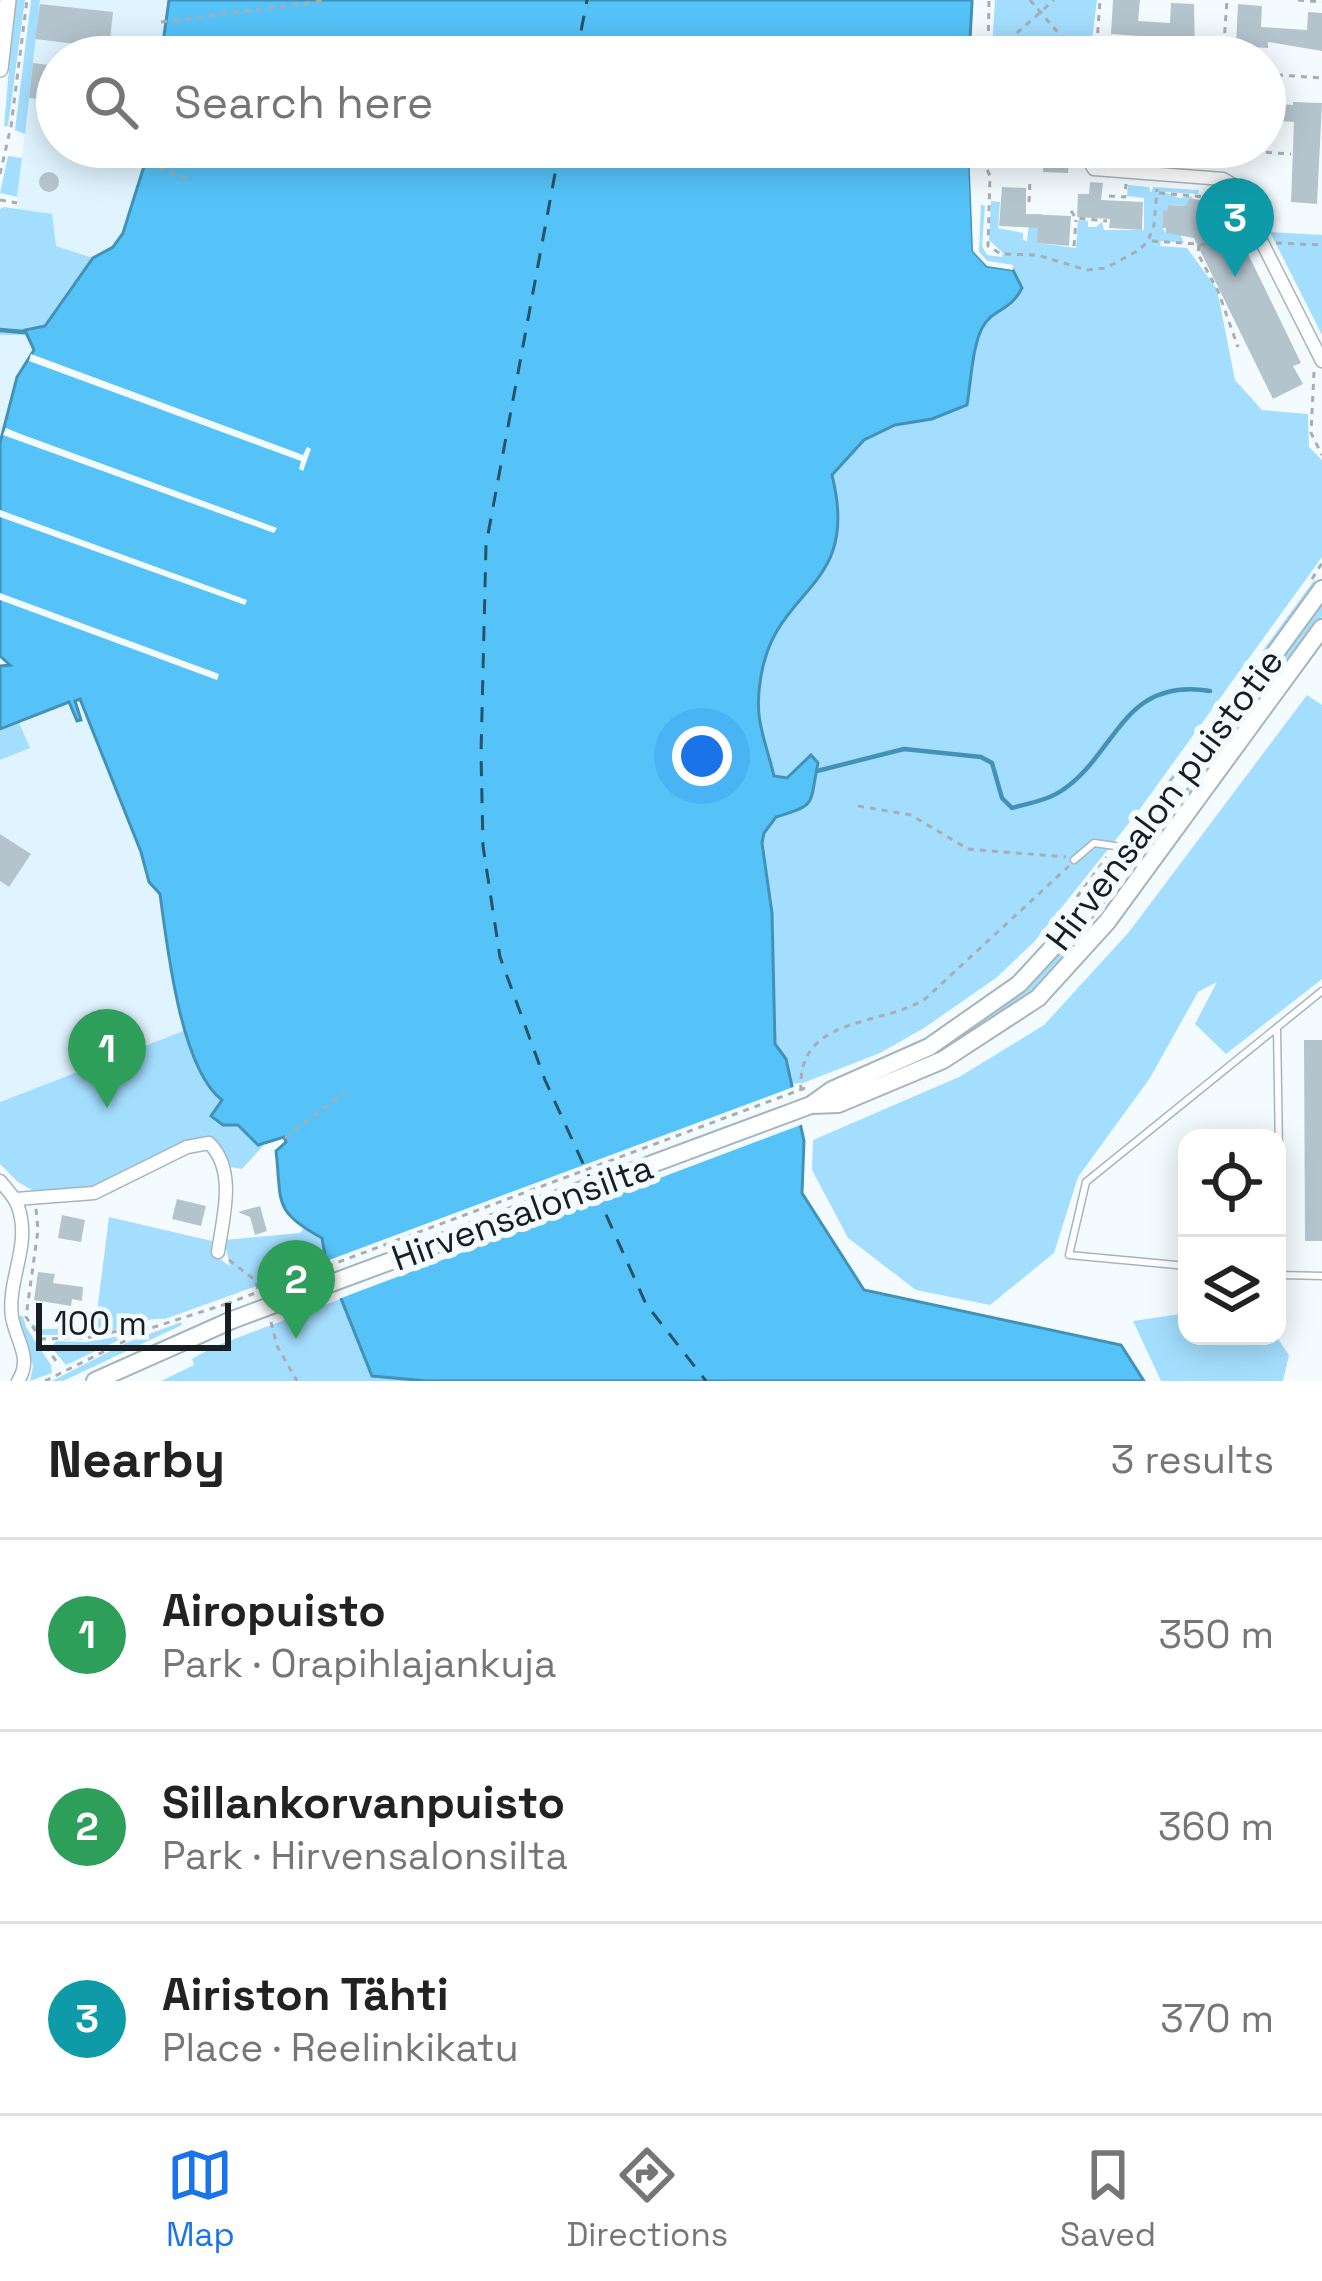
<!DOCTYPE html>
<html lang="en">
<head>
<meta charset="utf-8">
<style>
  body { margin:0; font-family:"Space Grotesk",sans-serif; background:#f6f6f6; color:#222 }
  .controls { position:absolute; right:36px; bottom:36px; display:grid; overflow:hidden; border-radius:24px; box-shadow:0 6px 30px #0003 }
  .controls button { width:108px; height:108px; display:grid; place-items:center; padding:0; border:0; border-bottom:3px solid #e0e0e0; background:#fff; color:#222; font:60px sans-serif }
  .scale { position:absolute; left:36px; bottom:30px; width:195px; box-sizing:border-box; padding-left:12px; border:6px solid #171d20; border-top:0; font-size:33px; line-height:42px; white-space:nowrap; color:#171d20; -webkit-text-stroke:9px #f4fbff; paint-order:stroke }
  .you { position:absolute; left:702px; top:756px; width:42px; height:42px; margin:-30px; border:9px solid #fff; border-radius:50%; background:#1a73e8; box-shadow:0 0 0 18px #1a73e833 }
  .badge { display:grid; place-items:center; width:78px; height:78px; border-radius:50%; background:#1a73e8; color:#fff; font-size:39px; font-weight:700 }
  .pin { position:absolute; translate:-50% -99px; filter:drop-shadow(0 3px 6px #0008) }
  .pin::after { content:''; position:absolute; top:63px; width:42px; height:36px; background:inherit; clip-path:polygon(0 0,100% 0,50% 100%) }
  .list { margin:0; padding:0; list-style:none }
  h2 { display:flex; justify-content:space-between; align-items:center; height:156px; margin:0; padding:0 48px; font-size:51px }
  h2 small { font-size:39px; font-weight:400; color:#767676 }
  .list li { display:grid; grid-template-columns:78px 1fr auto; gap:36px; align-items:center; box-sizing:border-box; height:192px; padding:0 48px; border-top:3px solid #e0e0e0 }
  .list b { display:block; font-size:45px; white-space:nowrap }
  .list p { margin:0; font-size:39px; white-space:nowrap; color:#767676 }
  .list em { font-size:39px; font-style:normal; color:#767676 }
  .icon { flex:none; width:66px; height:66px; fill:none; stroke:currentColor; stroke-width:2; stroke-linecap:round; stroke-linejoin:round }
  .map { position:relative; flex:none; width:1322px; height:1381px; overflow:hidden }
  .search { position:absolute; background:#fff; box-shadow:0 6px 30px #0003; left:36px; right:36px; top:36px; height:132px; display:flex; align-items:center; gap:30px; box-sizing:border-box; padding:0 42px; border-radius:66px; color:#767676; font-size:45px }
  .sheet { height:732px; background:#fff }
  nav { display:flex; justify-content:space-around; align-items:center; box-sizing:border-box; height:168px; border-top:3px solid #e0e0e0; background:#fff; font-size:33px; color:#767676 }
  nav a { display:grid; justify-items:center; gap:6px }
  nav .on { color:#1a73e8 }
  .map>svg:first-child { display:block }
</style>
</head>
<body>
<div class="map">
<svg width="1322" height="1381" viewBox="0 0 1322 1381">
  <rect width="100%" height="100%" fill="#f4fbff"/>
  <path fill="#e0f4ff" d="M40 0H168L161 57H57V147H150L123 232 113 247 93 258 56 246 16 209Z
    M0 335H25L34 350 17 377 0 443Z
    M80 698 141 852 149 882 160 894 177 1004 187 1030 0 1102V760L29 748 20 721 70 702 76 720 81 719 75 700Z"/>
  <path fill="#a4defe" d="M15 0H25L8 126H4Z
    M31 0H40L25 134 15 130Z
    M995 0H1097L1090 57 999 54 1000 45 992 48Z
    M8 156 22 158 17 197 0 193Z
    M1128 185 1149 187 1151 193 1153 187 1199 190 1198 194 1164 192 1179 198 1193 196 1185 206 1169 205 1167 211H1163L1162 227 1166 233 1180 234 1184 243 1161 241 1160 246 1187 248 1217 289 1235 380 1262 410 1308 414 1309 447 1322 460V557L1137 813 1034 942 996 978 924 1028 880 1053 803 1083 789 1084V1072L770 1079 713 863 776 526 1016 274 1012 265 987 261 979 252 981 204 985 206 982 246 987 255 1002 257 1003 253 989 240 991 201 1000 202 998 228 1023 233V240L1027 241 1030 214H1042L1037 243 1076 248 1078 220 1088 221V227H1096L1102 222 1104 230H1144V198L1127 196Z
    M4 207 52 214 56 246 93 258 113 247 123 232 127 237 31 354 33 350 25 335H0V209Z
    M1270 232 1322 235V335Z
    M1315 579 1313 590 1136 834 1132 830Z
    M1322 601V616L1166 831 1150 839Z
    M0 656 27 657 16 715 30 748 0 760V666L10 665Z
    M1307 695 1322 705V979L1226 1054 1195 1024 1217 982 1198 992 1150 1078 1078 1177 1054 1253 990 1305 916 1290 848 1238 812 1170 813 1140 959 1077 1044 1025 1129 932Z
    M1078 934 1081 936C1048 987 1000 1018 950 1050L946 1045 998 1010Z
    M177 1004 200 1010 231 1124 238 1125 263 1146 242 1169 230 1167 216 1142 207 1136 177 1146 99 1187 37 1193 18 1182 0 1164V1102L186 1030Z
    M109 1217 212 1241 211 1253 230 1266 224 1240 300 1233 304 1228 323 1238 326 1261 165 1319C144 1317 129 1327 109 1331 87 1336 64 1335 42 1335L30 1323 43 1329 95 1328Z
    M383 1283 512 1381H161L194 1365 192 1359 213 1347Z
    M1187 1313V1336H1276L1289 1355 1283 1381H1161L1133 1321Z
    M18 1316H23L26 1327 51 1365 52 1373 30 1381 33 1366Z
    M181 1322 182 1325 63 1381H52L128 1342Z
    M132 1334 66 1365 51 1347 56 1341 87 1342Z"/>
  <path fill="#56c3f8" stroke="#4391b7" stroke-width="3" d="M169 0H972V3L969 57H161Z
    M150 147H969L973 251 987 266 1013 270 1022 288C1010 312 993 308 982 328 972 348 971 382 967 405L932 419 895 425 864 440 832 475C861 591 776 584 761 676 753 719 765 738 774 776L787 778 811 755 818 763C809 806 818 804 776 817L764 833 762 843 772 913 775 1044 786 1059 804 1141 802 1193 864 1290 1121 1345 1144 1381H427L372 1376 326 1261 322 1238C272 1211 282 1202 276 1151L286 1142 284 1137 258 1145 238 1125H223L211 1116 222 1100C180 1068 167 944 160 894L149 882 141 852 80 699 75 701 81 720 77 721 69 702 0 729V666L10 665 0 656V443L17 377 34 350 25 330 45 326 93 258 113 247 123 233Z"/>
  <path fill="#f4fbff" d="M969 147H974L973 165 979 185V252L987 261 1013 265V270L987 266 973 251Z
    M31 354 303 455 307 447 311 449 303 471 299 469 301 461 29 361Z
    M6 428 18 433 277 528 274 533 3 435Z
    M0 510 247 600 245 605 0 517Z
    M0 593 219 674 217 680 0 600Z
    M796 1086 806 1123 336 1300 321 1263Z"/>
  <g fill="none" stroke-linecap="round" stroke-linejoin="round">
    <path stroke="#4391b7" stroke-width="4.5" d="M0 330 24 332
      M817 771 904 749 981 757 992 763 1002 798 1012 808C1030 803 1049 800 1064 789 1118 751 1123 677 1210 691"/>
    <path stroke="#265369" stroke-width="3" stroke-dasharray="15 12" stroke-linecap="butt" d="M576 57 587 0
      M560 147 486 545 481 754 483 846 500 957 545 1080 591 1181
      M595 1190 646 1304 706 1381"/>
  </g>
  <path fill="#b4c4cd" d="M1113 0H1140L1138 21 1170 23 1171 3 1194 4 1195 49 1154 42V37L1111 34Z
    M40 4 113 12 109 48 35 39Z
    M1238 4 1262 6 1261 27 1307 30 1308 12 1322 13V51L1268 42V48L1236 46Z
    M33 63 57 66V101L29 98Z
    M1293 102 1322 103 1317 204 1291 202 1294 122 1265 120V103L1293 105Z
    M67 147H110L111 151 71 161Z
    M1045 147 1077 148 1076 159 1069 158 1068 173 1043 172Z
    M1129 147H1177L1176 160 1128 157Z
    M39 182a10 10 0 1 1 20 0a10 10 0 1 1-20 0Z
    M1090 182 1103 183 1101 200 1143 202 1142 230 1109 228 1110 219 1077 217 1078 194H1089Z
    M1002 187 1026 188V214L1071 216 1069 246 1037 243 1038 228 999 226Z
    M1190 198 1222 205 1220 221H1226V227H1235L1301 363 1293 366 1303 384 1273 399 1194 238 1166 233V228H1162L1163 210 1167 211 1168 205 1185 206Z
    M0 834 31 854 9 887 0 881Z
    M1304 1040H1322V1241H1305Z
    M177 1199 206 1206 201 1226 172 1219Z
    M260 1206 267 1231 255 1235 250 1217 238 1212Z
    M62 1215 85 1220 81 1242 58 1238Z
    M38 1272 55 1274 53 1283 83 1287 82 1301 72 1299 71 1306 34 1300Z"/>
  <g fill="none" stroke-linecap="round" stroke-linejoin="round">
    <g stroke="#a5b5be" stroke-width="9">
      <path id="service" d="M1074 860 1094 843 1115 846 1146 869
        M1277 1028 1281 1275 1322 1276
        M1187 1266 1069 1255 1086 1182 1322 991"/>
    </g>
    <g stroke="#a5b5be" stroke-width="15">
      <path id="minor" d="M1090 147 1089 161 1094 169 1223 179 1233 185 1322 361
        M0 1181C8 1191 17 1199 20 1213 29 1249 7 1282 12 1317 16 1341 33 1358 18 1381
        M16 1199 94 1193 187 1147 209 1143C237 1170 223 1217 218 1252"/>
    </g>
    <g stroke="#a5b5be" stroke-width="18">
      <path id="tertiary" d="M0 69 8 0"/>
    </g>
    <g stroke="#a5b5be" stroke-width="20">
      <path id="secondary" d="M811 1105 832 1090 929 1047 1019 984 1089 908 1322 589
        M812 1105 838 1104 943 1060 1038 998 1107 922 1322 628
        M95 1381 232 1320"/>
    </g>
    <path stroke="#a7adb1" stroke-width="3" stroke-dasharray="6 6" stroke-linecap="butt" d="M1030 0 1079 57
      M1298 0 1322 2
      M161 22 323 1
      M988 55 989 0
      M990 57 1054 0
      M1096 57 1100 0
      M1223 57 1227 0
      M1265 74 1322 78
      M983 147 982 158 990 176 988 246 1001 254 1037 255 1087 270 1106 268 1139 250 1148 241 1154 225 1157 189
      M1230 150 1291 154
      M147 164 187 178
      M0 174 11 126 27 0
      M1159 193 1217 198 1238 230
      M1109 196 1125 197 1126 184
      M0 200 17 203
      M1029 202 1030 180
      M1071 211 1076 218 1107 221
      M1218 229 1234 230
      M1152 241 1211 245 1214 242
      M1276 243 1322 245
      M1199 245 1198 254 1218 291 1238 347
      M1074 246 1076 220
      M1314 372 1311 433 1322 455
      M1312 579 1322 563
      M858 806 911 815 968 849 1066 857
      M1077 897 1107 857
      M801 1091C796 1015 881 1027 925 999L1069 866
      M285 1138 345 1092
      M36 1209 38 1230 26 1317 58 1364
      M229 1260 255 1280 259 1291
      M271 1322 277 1346 297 1381
      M40 1339 86 1338 136 1327 149 1328
      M45 1381 151 1328 226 1304"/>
    <use href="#service" stroke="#fff" stroke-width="6"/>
    <use href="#minor" stroke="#fff" stroke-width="12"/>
    <use href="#tertiary" stroke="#fff" stroke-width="15"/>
    <use href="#secondary" stroke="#fff" stroke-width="16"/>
    <g stroke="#a5b5be" stroke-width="20" stroke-linecap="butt">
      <path id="secondary-bridge" d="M232 1320 811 1105"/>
    </g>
    <path stroke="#a7adb1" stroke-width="3" stroke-dasharray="6 6" stroke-linecap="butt" d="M226 1304 805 1088"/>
    <use href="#secondary-bridge" stroke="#fff" stroke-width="16"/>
  </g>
  <g text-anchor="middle" stroke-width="12" stroke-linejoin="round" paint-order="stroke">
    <g font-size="36" fill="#171d20" stroke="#f4fbff">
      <text transform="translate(1164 799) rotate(-53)" y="13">Hirvensalon puistotie</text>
      <text transform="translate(522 1212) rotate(-20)" y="13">Hirvensalonsilta</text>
    </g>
  </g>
</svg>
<div class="controls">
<button><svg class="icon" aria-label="locate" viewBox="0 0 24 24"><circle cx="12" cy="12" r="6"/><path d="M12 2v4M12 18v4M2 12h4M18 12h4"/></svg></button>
<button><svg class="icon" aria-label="layers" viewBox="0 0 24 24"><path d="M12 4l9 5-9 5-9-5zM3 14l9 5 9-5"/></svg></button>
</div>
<div class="scale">100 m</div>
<div class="you"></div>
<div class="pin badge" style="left:107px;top:1108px;background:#2e9e5b">1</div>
<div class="pin badge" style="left:296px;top:1339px;background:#2e9e5b">2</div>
<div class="pin badge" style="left:1235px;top:277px;background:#0f9aa8">3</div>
<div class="search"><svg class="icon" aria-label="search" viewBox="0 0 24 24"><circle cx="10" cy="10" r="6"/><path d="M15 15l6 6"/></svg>Search here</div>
</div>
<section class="sheet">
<h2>Nearby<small>3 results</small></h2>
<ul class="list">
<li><span class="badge" style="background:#2e9e5b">1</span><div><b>Airopuisto</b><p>Park · Orapihlajankuja</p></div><em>350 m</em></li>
<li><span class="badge" style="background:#2e9e5b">2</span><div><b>Sillankorvanpuisto</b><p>Park · Hirvensalonsilta</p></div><em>360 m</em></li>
<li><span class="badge" style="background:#0f9aa8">3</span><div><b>Airiston Tähti</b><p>Place · Reelinkikatu</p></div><em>370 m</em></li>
</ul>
</section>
<nav>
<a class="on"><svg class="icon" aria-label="map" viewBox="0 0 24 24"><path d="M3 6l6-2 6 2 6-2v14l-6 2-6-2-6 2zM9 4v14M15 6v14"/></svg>Map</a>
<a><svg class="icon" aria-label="directions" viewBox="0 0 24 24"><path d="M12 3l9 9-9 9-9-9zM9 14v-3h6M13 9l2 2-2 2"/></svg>Directions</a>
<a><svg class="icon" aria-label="saved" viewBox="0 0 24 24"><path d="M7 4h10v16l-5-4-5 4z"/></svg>Saved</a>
</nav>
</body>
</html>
